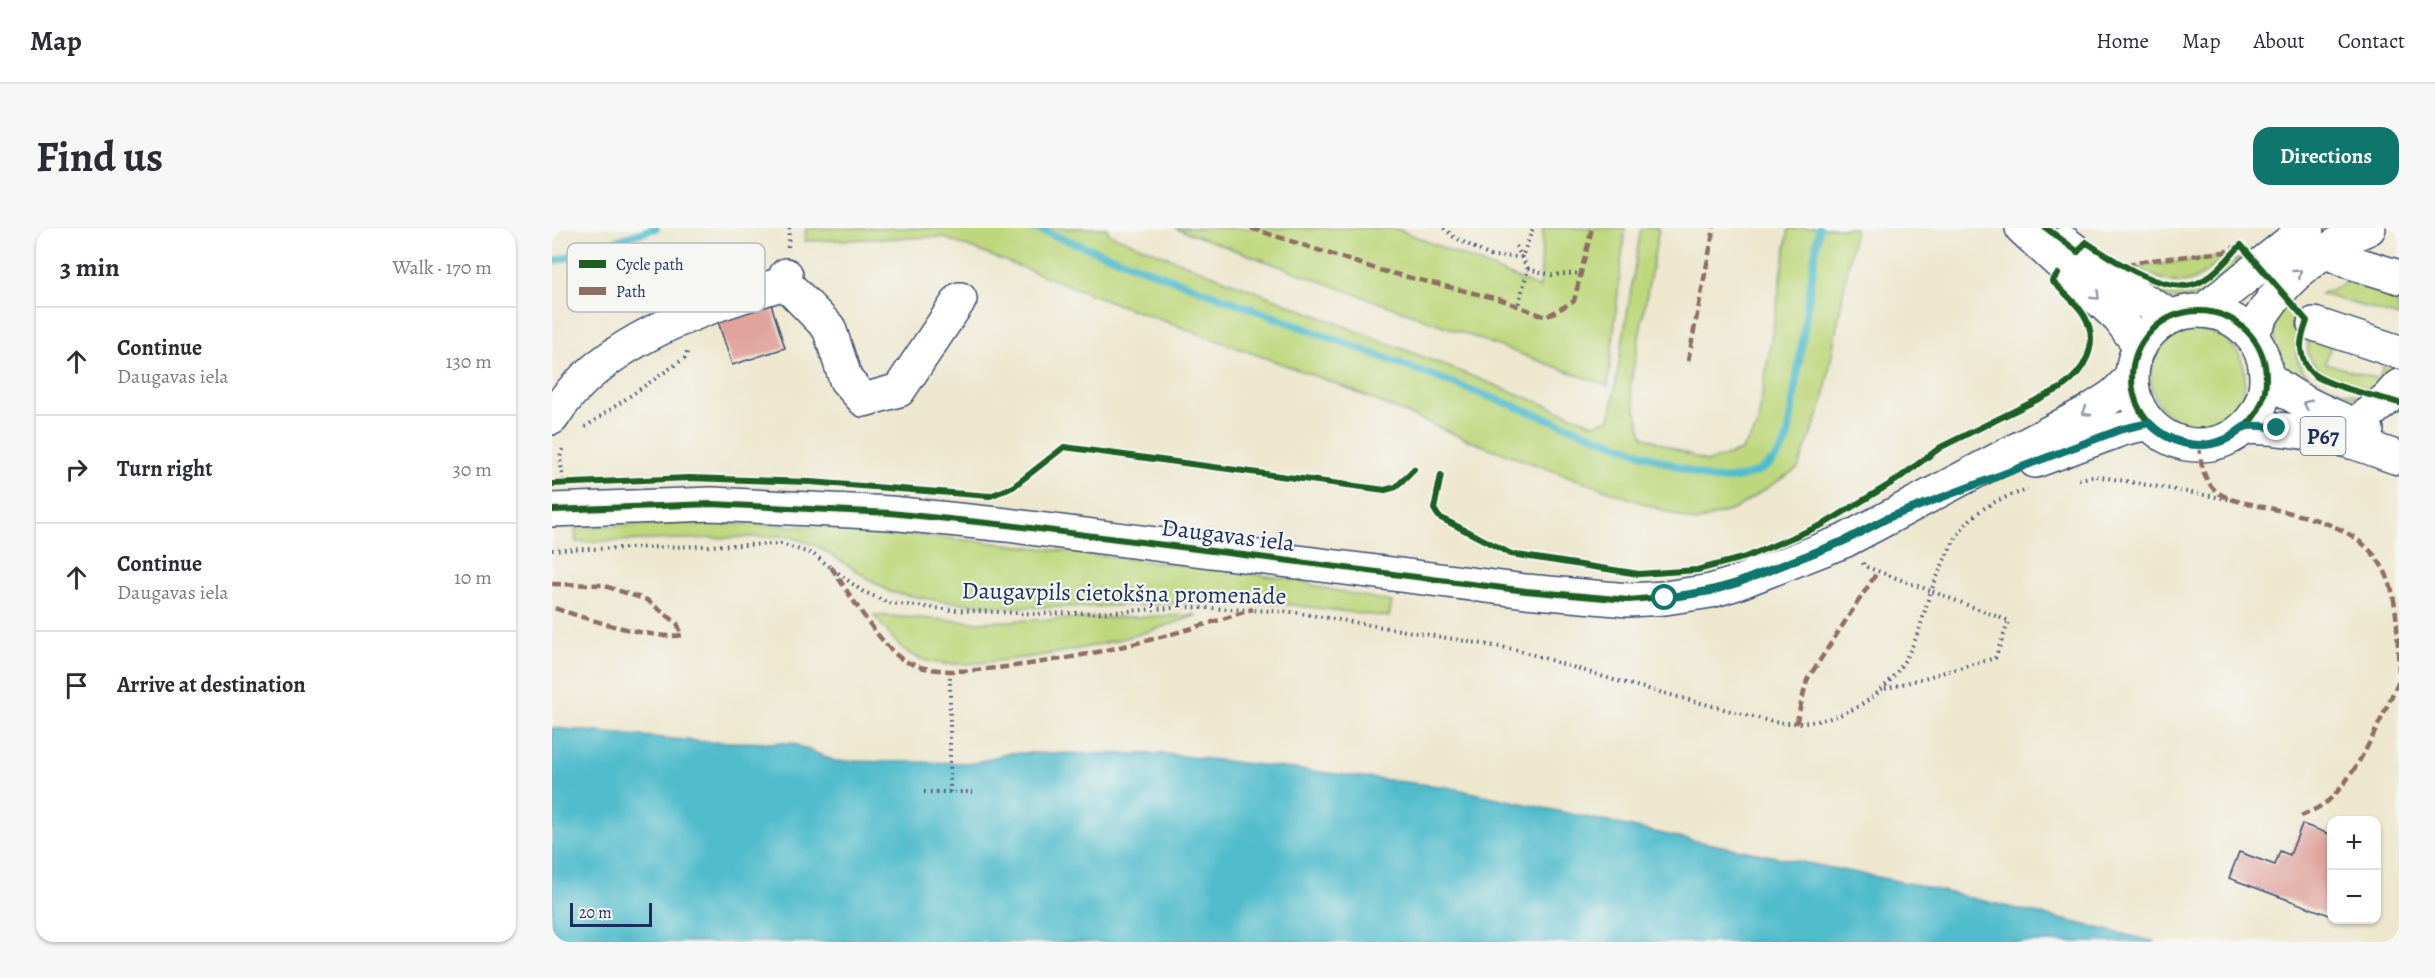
<!DOCTYPE html>
<html lang="en">
<head>
<meta charset="utf-8">
<style>
  body { margin:0; font-family:Alegreya,serif; background:#f7f7f7; color:#2b2b33 }
  .controls { position:absolute; right:18px; bottom:18px; display:grid; overflow:hidden; border-radius:12px; box-shadow:0 2px 4px #0004 }
  .controls button { width:54px; height:54px; display:grid; place-items:center; padding:0; border:0; border-bottom:2px solid #e1e1e2; background:#fff; color:#2b2b33; font:30px sans-serif }
  .scale { position:absolute; left:18px; bottom:15px; width:82px; box-sizing:border-box; padding-left:6px; border:3px solid #1b2f5e; border-top:0; font-size:16px; line-height:21px; white-space:nowrap; color:#1b2f5e; -webkit-text-stroke:4px #f6f6f2; paint-order:stroke }
  .stop { position:absolute; width:18px; height:18px; margin:-14px; border:4px solid #0f766e; border-radius:50%; background:#fff }
  .stop.end { background:#0f766e; border-color:#fff; box-shadow:0 2px 6px #0008 }
  .list { margin:0; padding:0; list-style:none }
  h2 { display:flex; justify-content:space-between; align-items:center; height:78px; margin:0; padding:0 24px; font-size:26px }
  h2 small { font-size:20px; font-weight:400; color:#7c7c81 }
  .list li { display:grid; grid-template-columns:39px 1fr auto; gap:18px; align-items:center; box-sizing:border-box; height:108px; padding:0 24px; border-top:2px solid #e1e1e2 }
  .list b { display:block; font-size:22px; white-space:nowrap }
  .list p { margin:0; font-size:20px; white-space:nowrap; color:#7c7c81 }
  .list em { font-size:20px; font-style:normal; color:#7c7c81 }
  .icon { flex:none; width:33px; height:33px; fill:none; stroke:currentColor; stroke-width:2; stroke-linecap:round; stroke-linejoin:round }
  .map { position:relative; flex:none; width:1847px; height:714px; overflow:hidden; border-radius:18px }
  header { display:flex; align-items:center; gap:36px; box-sizing:border-box; height:84px; padding:0 30px; background:#fff; border-bottom:2px solid #e1e1e2 }
  header strong { font-size:28px }
  nav { display:flex; gap:33px; margin-inline-start:auto; font-size:21px }
  .intro { display:flex; align-items:center; justify-content:space-between; box-sizing:border-box; height:144px; padding:0 36px }
  h1 { margin:0; font-size:42px }
  .button { padding:15px 27px; border-radius:18px; background:#0f766e; color:#fff; font-size:21px; font-weight:700 }
  main { display:flex; gap:36px; padding:0 36px }
  aside { flex:1; background:#fff; border-radius:18px; box-shadow:0 2px 4px #0004 }
  .map>svg:first-child { display:block }
</style>
</head>
<body>
<header>
<strong>Map</strong>
<nav><a>Home</a><a>Map</a><a>About</a><a>Contact</a></nav>
</header>
<div class="intro"><h1>Find us</h1><a class="button">Directions</a></div>
<main>
<aside>
<h2>3 min<small>Walk · 170 m</small></h2>
<ul class="list">
<li><svg class="icon" aria-label="ahead" viewBox="0 0 24 24"><path d="M12 20V5M6 11l6-6 6 6"/></svg><div><b>Continue</b><p>Daugavas iela</p></div><em>130 m</em></li>
<li><svg class="icon" aria-label="right" viewBox="0 0 24 24"><path d="M7 20v-9h11M14 6l5 5-5 5"/></svg><div><b>Turn right</b></div><em>30 m</em></li>
<li><svg class="icon" aria-label="ahead" viewBox="0 0 24 24"><path d="M12 20V5M6 11l6-6 6 6"/></svg><div><b>Continue</b><p>Daugavas iela</p></div><em>10 m</em></li>
<li><svg class="icon" aria-label="arrive" viewBox="0 0 24 24"><path d="M6 21V4h12l-3 4 3 4H6"/></svg><div><b>Arrive at destination</b></div></li>
</ul>
</aside>
<div class="map">
<svg width="1847" height="714" viewBox="0 0 1847 714">
  <rect width="100%" height="100%" fill="#f6f6f2"/>
  <filter id="ink" filterUnits="userSpaceOnUse"><feTurbulence type="fractalNoise" baseFrequency=".0167" numOctaves="2"/><feDisplacementMap in="SourceGraphic" scale="12" xChannelSelector="R" yChannelSelector="G"/><feConvolveMatrix kernelMatrix="1 2 1 2 8 2 1 2 1" color-interpolation-filters="sRGB"/></filter>
  <filter id="wash" filterUnits="userSpaceOnUse"><feTurbulence type="fractalNoise" baseFrequency=".008" numOctaves="4" result="noise"/><feDisplacementMap in="SourceGraphic" scale="24" xChannelSelector="R" yChannelSelector="G"/><feGaussianBlur stdDeviation="1.35" result="paint"/><feColorMatrix in="noise" values="0 0 0 0 0 0 0 0 0 0 0 0 0 0 0 0 0 1.4 0 .05"/><feComposite in="paint" operator="in"/></filter>
  <g filter="url(#wash)">
    <rect width="100%" height="100%" fill="#ede7ce"/>
    <path fill="#bed77b" stroke="#6c836c" stroke-width="1.5" d="M254 0H555L557 6 1042 196 1058 191 1089 0H1107L1078 159 1091 208 1155 234 1189 223 1205 200 1237 0H1303L1271 175 1246 240 1183 281 1143 294 921 214 785 156 573 79 390 9 253 13Z
      M623 0H843L988 60 991 0H1073L1056 158Z
      M1672 28C1639 60 1627 63 1586 39Z
      M1686 31 1694 32C1670 51 1641 83 1608 67 1600 63 1592 55 1585 50 1611 61 1637 73 1661 52 1670 44 1675 34 1686 31Z
      M1802 51C1829 59 1847 55 1847 89L1769 66Z
      M1733 77 1743 87 1749 97C1729 150 1774 159 1812 169L1781 175C1766 167 1749 159 1735 149 1720 137 1722 101 1723 84Z
      M1599 150a47 47 0 1 1 94 0a47 47 0 1 1-94 0Z
      M1757 107 1776 114 1778 120 1773 135 1827 151 1833 132 1843 139 1838 148 1823 163C1793 153 1747 149 1757 107Z
      M135 295C340 296 544 328 748 352L766 359 840 374 837 389 699 372 534 379H454L388 373 338 364 265 318 236 308 24 314 23 299Z
      M322 387 423 394 645 387C584 410 519 425 454 432 425 435 392 441 364 429 347 421 333 401 322 387Z"/>
    <path fill="#50bbcb" stroke="#367594" stroke-width="1.5" d="M0 500 155 514 240 515 283 533 422 535 457 525 614 526 895 559 1144 613 1365 657 1604 714H0Z"/>
    <g fill="none" stroke-linecap="round" stroke-linejoin="round">
      <path stroke="#50bbcb" stroke-width="8" d="M482 0 1156 250C1190 255 1225 243 1236 208L1267 0
        M0 34 104 0"/>
    </g>
    <g id="blocks">
      <path fill="#dfa39c" d="M218 73 233 120 180 137 165 90Z
        M1750 596 1780 607V688L1677 650 1687 624 1723 637 1728 623 1738 627Z"/>
    </g>
  </g>
  <g filter="url(#ink)">
    <use href="#blocks" fill-opacity="0" stroke="#3a4b6f" stroke-width="1.5"/>
    <g fill="none" stroke-linecap="round" stroke-linejoin="round">
      <g stroke="#3a4b6f" stroke-width="36">
        <path id="minor" d="M1470 0 1567 90 1588 118
          M1513 15 1580 65 1620 89
          M1773 23 1795 33 1847 49
          M233 55 277 100 294 152 312 172 347 162 408 71
          M1651 83 1755 0
          M1762 96 1847 124
          M1699 108C1721 58 1767 21 1817 0
          M0 190C47 113 152 79 233 55L234 47
          M1802 197 1835 171 1847 158"/>
      </g>
      <g stroke="#3a4b6f" stroke-width="36">
        <path id="major" d="M1580 150a67 67 0 1 1 134 0a67 67 0 1 1-134 0Z
          M1714 148C1744 174 1779 187 1815 202
          M1693 199C1730 200 1767 205 1803 215 1818 219 1832 226 1847 230
          M1483 233 1570 201 1597 195
          M0 282 160 276 338 285 455 297 974 363 1076 372 1113 370 1159 363 1185 355 1292 313 1536 184 1562 167 1580 149"/>
      </g>
      <path stroke="#3a4b6f" stroke-width="4" stroke-dasharray="1.5 4.5" stroke-linecap="butt" d="M892 0 902 9 938 28 970 29 981 0
        M964 18 976 41 966 78
        M236 19 237 0
        M976 41 1000 47 1029 45
        M1749 124 1755 139
        M33 199 133 130 136 122
        M1527 251 1544 248 1681 272
        M11 252 8 229 12 218
        M0 322 229 316 261 326 310 363 337 375 402 382 486 386 562 384 633 379 741 384 966 422 1062 452 1221 494C1285 501 1337 473 1363 412 1370 397 1373 379 1379 363L1457 393 1443 430 1329 462
        M1311 335 1312 338 1379 363C1403 307 1412 279 1476 262
        M398 443V564
        M372 564H421"/>
      <use href="#minor" stroke="#fff" stroke-width="33"/>
      <use href="#major" stroke="#fff" stroke-width="33"/>
      <path stroke="#8d6e63" stroke-width="4.5" stroke-dasharray="9 4.5" stroke-linecap="butt" d="M699 0 827 42 950 72 994 89 1022 73 1040 0
        M1574 38 1591 33 1673 24 1683 19
        M1136 133 1162 0
        M1647 217C1649 234 1650 251 1664 263 1675 272 1690 274 1703 277 1752 288 1812 296 1835 348 1847 377 1845 413 1847 444
        M279 339C295 362 332 424 355 434 386 448 422 442 454 439 539 429 621 408 701 381
        M0 356 50 357 95 372 125 395 130 407C104 413 27 389 0 379
        M1244 496 1255 452 1326 343
        M1749 588C1758 584 1769 579 1777 572 1807 545 1830 489 1847 452"/>
      <g stroke="#f6f6f2" stroke-width="10">
        <path id="cycleway" d="M1494 0 1526 24 1534 14C1561 32 1617 70 1648 54 1664 46 1677 29 1689 17L1755 93C1752 102 1748 111 1749 121 1750 130 1754 140 1761 146 1778 159 1825 168 1847 175
          M1580 150a67 67 0 1 1 134 0a67 67 0 1 1-134 0Z
          M889 247 882 281 887 289 959 326 1087 346 1145 342 1194 329 1272 296 1343 253 1389 219 1509 160C1532 144 1549 116 1532 87 1524 74 1511 64 1500 53L1506 46
          M0 256 137 250 258 254 438 268 461 259 512 219 833 262 844 259 862 241
          M0 282 160 276 338 285 455 297 974 363 1076 372 1136 367 1185 355 1292 313 1333 292"/>
      </g>
      <use href="#cycleway" stroke="#1b5e20" stroke-width="6"/>
    </g>
    <defs><path id="oneway-chevron" d="M-2-3.5L2.5 0L-2 3.5" fill="none" stroke-width="1.6" stroke-linecap="round" stroke-linejoin="round" transform="scale(1.5)"/></defs>
    <g stroke="#8d97ae">
      <use href="#oneway-chevron" transform="translate(1746 45) rotate(-41)"/>
      <use href="#oneway-chevron" transform="translate(1544 68) rotate(44)"/>
      <use href="#oneway-chevron" transform="translate(1755 176) rotate(-155)"/>
      <use href="#oneway-chevron" transform="translate(1534 184) rotate(149)"/>
    </g>
  </g>
  <g fill="none" stroke-linecap="round" stroke-linejoin="round" filter="url(#ink)">
    <path stroke="#0f766e" stroke-width="8" d="M1113 370 1159 363 1185 355 1292 313 1333 291 1570 201 1597 195C1617 215 1646 223 1672 212 1680 209 1685 203 1692 199 1700 196 1716 199 1725 200"/>
  </g>
  <g text-anchor="middle" stroke-width="4.5" stroke-linejoin="round" paint-order="stroke">
    <rect fill="#f6f6f2" stroke="#5d6b8a" stroke-width="1.5" x="1748.5" y="189" width="45" height="38" rx="4.5"/>
    <g font-size="22" font-weight="bold" fill="#1b2f5e">
      <text x="1771" y="216">P67</text>
    </g>
    <g font-size="24" fill="#1b2f5e" stroke="#f6f6f2">
      <text transform="translate(676 307) rotate(7)" y="8">Daugavas iela</text>
      <text transform="translate(572 365) rotate(1)" y="8">Daugavpils cietokšņa promenāde</text>
    </g>
  </g>
  <rect x="15" y="15" width="198" height="69" rx="9" fill="#f6f6f2" stroke="#b4bac6" stroke-width="1.5"/>
  <rect x="27" y="32" width="27" height="8" fill="#1b5e20"/>
  <rect x="27" y="59" width="27" height="8" fill="#8d6e63"/>
  <g font-size="16" fill="#1b2f5e">
    <text x="64" y="42">Cycle path</text>
    <text x="64" y="69">Path</text>
  </g>
</svg>
<div class="controls">
<button>+</button>
<button>−</button>
</div>
<div class="scale">20 m</div>
<div class="stop" style="left:1113px;top:370px"></div>
<div class="stop end" style="left:1725px;top:200px"></div>
</div>
</main>
</body>
</html>
